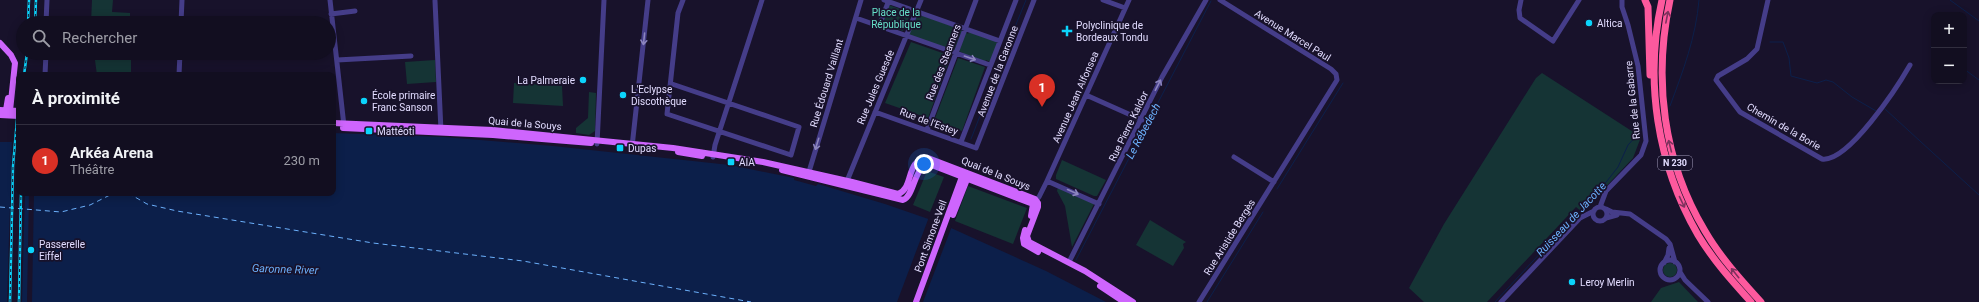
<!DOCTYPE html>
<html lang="fr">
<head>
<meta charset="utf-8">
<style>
  body { margin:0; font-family:Roboto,sans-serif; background:#1b1729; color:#f1f3f6 }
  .controls { position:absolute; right:12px; top:12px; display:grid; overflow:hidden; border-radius:8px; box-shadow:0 2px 10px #0003 }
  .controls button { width:36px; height:36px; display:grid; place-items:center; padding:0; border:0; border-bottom:1px solid #312e3e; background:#120e20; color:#f1f3f6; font:20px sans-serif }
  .you { position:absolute; left:924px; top:164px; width:14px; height:14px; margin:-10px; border:3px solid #fff; border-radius:50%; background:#1a73e8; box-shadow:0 0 0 6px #1a73e833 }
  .badge { display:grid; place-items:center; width:26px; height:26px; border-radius:50%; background:#d93025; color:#fff; font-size:13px; font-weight:700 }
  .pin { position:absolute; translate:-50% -33px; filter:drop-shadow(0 1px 2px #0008) }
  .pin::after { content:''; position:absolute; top:21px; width:14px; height:12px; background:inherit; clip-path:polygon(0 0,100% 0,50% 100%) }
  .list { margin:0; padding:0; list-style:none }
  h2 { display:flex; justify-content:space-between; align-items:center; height:52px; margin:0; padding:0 16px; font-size:17px }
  h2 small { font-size:13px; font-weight:400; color:#9c9ca5 }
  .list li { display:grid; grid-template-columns:26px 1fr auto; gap:12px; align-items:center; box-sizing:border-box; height:72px; padding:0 16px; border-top:1px solid #312e3e }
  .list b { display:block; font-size:15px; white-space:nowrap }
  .list p { margin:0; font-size:13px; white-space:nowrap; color:#9c9ca5 }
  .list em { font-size:13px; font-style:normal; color:#9c9ca5 }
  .icon { flex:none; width:22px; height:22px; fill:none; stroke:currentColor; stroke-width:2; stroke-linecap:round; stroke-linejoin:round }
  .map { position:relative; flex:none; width:1979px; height:302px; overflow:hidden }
  .search { position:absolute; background:#120e20; box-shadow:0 2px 10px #0003; left:16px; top:16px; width:320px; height:44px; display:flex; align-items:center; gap:10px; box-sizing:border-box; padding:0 14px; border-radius:22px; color:#9c9ca5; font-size:15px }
  .panel { position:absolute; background:#120e20; box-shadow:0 2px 10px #0003; left:16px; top:72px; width:320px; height:124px; border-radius:8px }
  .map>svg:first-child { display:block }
</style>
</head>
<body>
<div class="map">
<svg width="1979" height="302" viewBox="0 0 1979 302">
  <rect width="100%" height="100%" fill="#18122b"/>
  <path fill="#153435" d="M92 0H113L112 12 130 13V23H91Z
    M889 5 911 13 903 31 881 24Z
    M918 14 961 29 962 31 954 51 912 38 909 34Z
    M966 32 968 34 969 32 995 41 998 44 990 62 986 60 985 63 962 55 963 53 959 51Z
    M911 42 951 56 928 118 885 103Z
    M94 53H131V75H97Z
    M958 58 985 67 962 131 934 121Z
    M435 60 436 82 407 84 405 62Z
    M1542 73 1641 137 1633 158 1582 212 1576 207 1487 302H1424L1409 288 1444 224 1536 78Z
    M514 83 562 86 563 106 513 103Z
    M589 92 596 93 595 131 589 135 576 133V128L588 118Z
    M1062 160 1106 180 1097 196H1094L1056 179V175Z
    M927 171 944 177 930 212 913 205Z
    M968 186 1027 208 1013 244 955 221Z
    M1058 187 1094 204 1072 247 1065 206 1057 191Z
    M1150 220 1186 242 1183 244 1184 248 1173 266 1136 245Z
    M1663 270a7 7 0 1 1 14 0a7 7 0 1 1-14 0Z
    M1679 282 1698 302H1651L1661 288Z"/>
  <path fill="#0c1f4a" d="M333 133 444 137 553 146 730 165 794 178V180L816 186 818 184 885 204 940 223 1046 271 1106 302H0V142H13L19 193H333Z"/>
  <path fill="#18122b" d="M12 140 15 142V148L19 149V193H25L22 302H7Z
    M29 193H34L32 302H27Z
    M929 217 952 226 923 302H897Z"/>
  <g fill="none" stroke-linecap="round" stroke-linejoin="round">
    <path stroke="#0c1f4a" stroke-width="1" d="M1950 0 1979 21
      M1770 42H1783L1789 58 1791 76 1817 83 1826 80 1833 82 1852 97 1876 111
      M1931 47 1934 49
      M1001 61 1026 0
      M1964 69 1979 80
      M1670 106C1683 71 1696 37 1699 0
      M1885 109 1979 195
      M971 139 999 67
      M1277 189 1343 83
      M1076 260 1211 1
      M1207 302 1263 212
      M1495 302 1607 181 1618 167 1628 145 1641 131"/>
    <path stroke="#6cb1fd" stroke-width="1" stroke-dasharray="5 4" stroke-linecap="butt" d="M128 193 147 204 177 211 373 243 523 261 751 302
      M0 207 61 212 90 205 114 193"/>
    <path stroke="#453d89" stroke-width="5" d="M330 0 344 126
      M884 0 1000 41
      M1103 0 1125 8
      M1521 0 1519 10 1520 18 1553 41 1579 0
      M1768 0 1757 49 1747 59 1718 76 1716 80 1740 112 1822 159C1848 163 1898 86 1910 65
      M435 1 441 131
      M331 14 355 11
      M856 18 990 65
      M46 23 47 0
      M181 23 182 0
      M879 26 889 0
      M337 60 411 56
      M45 75 46 53
      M179 75 180 53
      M672 84 799 127 791 155 667 114 678 13 683 0
      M1086 95 1142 120
      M875 112 976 148 1034 0
      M927 130 976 0
      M961 142 1016 0
      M597 144 604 0
      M632 147 648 0
      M713 157 715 145 762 0
      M1234 157 1274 182
      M808 175 861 0
      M847 181 921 0
      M1047 181 1099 204
      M1034 203 1039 197 1047 181 1129 0
      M1593 214a7 7 0 1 1 14 0a7 7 0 1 1-14 0Z
      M1600 207 1606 191 1641 155 1646 141 1638 66 1628 25 1622 7V0
      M1606 209 1612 212 1630 214 1666 239 1670 244 1675 262
      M1606 218 1617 215
      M1660 270a10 10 0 1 1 20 0a10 10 0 1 1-20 0Z
      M1069 262 1162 77 1206 0
      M1664 263 1668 255 1669 248
      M1680 272 1685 280 1708 302
      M1199 302 1337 80 1336 74 1331 69 1220 0
      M1501 302 1580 218 1594 211"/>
    <path stroke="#ce65fd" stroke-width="6" d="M0 43 11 55 15 63 10 111
      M0 110 19 111
      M6 110 8 98
      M0 115 19 116
      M333 123 493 130 673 148 763 162 852 182 898 194C914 189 905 159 928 158L1035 199 1038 203V207L1027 236 1029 242 1085 271 1133 302
      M343 128 493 135 591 143
      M678 152 702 156
      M782 170 903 200C913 197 914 173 924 165L929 164 1033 204 1031 216
      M953 215 968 177
      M1025 230 1023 238 1024 244 1038 252
      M1100 286 1124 302
      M916 302 963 174"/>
    <path stroke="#fd599d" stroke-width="7" d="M1645 0 1648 7 1650 75
      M1662 0C1644 80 1657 164 1698 235 1713 260 1732 281 1751 302
      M1670 0C1653 79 1663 161 1705 231 1720 257 1741 280 1761 302"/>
    <g stroke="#0bd4fc" stroke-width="2.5">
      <path id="rail" d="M28 23 29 0
        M35 23 36 0
        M24 75 27 53
        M10 302 13 166 19 96
        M19 302 21 193"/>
    </g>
    <use href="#rail" stroke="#18122b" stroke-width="1" stroke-dasharray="3" stroke-linecap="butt"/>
  </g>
  <defs><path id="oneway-shaft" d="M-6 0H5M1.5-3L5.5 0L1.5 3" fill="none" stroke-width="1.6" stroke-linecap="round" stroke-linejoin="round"/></defs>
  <g stroke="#7f325e">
    <use href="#oneway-shaft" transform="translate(1667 17) rotate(-79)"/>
    <use href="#oneway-shaft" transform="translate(1670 146) rotate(-104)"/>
    <use href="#oneway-shaft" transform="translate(1682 202) rotate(65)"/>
    <use href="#oneway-shaft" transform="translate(1735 273) rotate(-129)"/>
  </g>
  <g stroke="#8c85be">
    <use href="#oneway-shaft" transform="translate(644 39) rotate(96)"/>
    <use href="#oneway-shaft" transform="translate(970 58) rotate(19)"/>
    <use href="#oneway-shaft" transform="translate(1158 85) rotate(-63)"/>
    <use href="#oneway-shaft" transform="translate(817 144) rotate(107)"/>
    <use href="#oneway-shaft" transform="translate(1073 192) rotate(24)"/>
  </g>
  <g fill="#0bd4fc" stroke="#18122b" stroke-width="1.5">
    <circle cx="1589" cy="23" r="4"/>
    <path d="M1065 25h4v4h4v4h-4v4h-4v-4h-4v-4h4z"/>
    <circle cx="583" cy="80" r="4"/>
    <circle cx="623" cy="95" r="4"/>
    <circle cx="364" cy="101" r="4"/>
    <rect x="365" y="127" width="8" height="8" rx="2"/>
    <rect x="616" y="144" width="8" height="8" rx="2"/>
    <rect x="727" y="158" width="8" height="8" rx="2"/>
    <circle cx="31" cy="250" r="4"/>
    <circle cx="1572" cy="282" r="4"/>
  </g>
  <g text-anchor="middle" stroke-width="3.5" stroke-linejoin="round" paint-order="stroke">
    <rect fill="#18122b" stroke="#a59fbf" stroke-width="1" x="1658" y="156" width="34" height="14" rx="3"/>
    <g font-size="9" font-weight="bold" fill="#e2dcff">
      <text x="1675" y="166">N 230</text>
    </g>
    <g font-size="10" fill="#67e0c9" stroke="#18122b">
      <text x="896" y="16">Place de la<tspan x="896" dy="12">République</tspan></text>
    </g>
    <g font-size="10" fill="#e2dcff" stroke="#18122b" text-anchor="start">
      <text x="1597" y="27">Altica</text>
      <text x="1076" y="29">Polyclinique de<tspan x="1076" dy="12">Bordeaux Tondu</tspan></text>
      <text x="575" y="84" text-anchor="end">La Palmeraie</text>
      <text x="631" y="93">L'Eclypse<tspan x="631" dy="12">Discothèque</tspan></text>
      <text x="372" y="99">École primaire<tspan x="372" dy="12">Franc Sanson</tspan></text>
      <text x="377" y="135">Mattéoti</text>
      <text x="628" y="152">Dupas</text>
      <text x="739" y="166">AIA</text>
      <text x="39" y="248">Passerelle<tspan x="39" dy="12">Eiffel</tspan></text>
      <text x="1580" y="286">Leroy Merlin</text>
    </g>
    <g font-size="10" fill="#e2dcff" stroke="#18122b">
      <text transform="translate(1293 35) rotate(32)" y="4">Avenue Marcel Paul</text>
      <text transform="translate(943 62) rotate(-69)" y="4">Rue des Steamers</text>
      <text transform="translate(997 71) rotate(-69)" y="4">Avenue de la Garonne</text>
      <text transform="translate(826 83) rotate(-73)" y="4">Rue Édouard Vaillant</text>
      <text transform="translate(875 87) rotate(-67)" y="4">Rue Jules Guesde</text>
      <text transform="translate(1075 97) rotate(-66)" y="4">Avenue Jean Alfonsea</text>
      <text transform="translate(1632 100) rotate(-96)" y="4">Rue de la Gabarre</text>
      <text transform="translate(929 121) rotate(20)" y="4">Rue de l'Estey</text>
      <text transform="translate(525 123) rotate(5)" y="4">Quai de la Souys</text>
      <text transform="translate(1128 126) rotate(-64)" y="4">Rue Pierre Kaldor</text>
      <text transform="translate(1784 126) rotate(30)" y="4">Chemin de la Borie</text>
      <text transform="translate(996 173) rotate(22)" y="4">Quai de la Souys</text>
      <text transform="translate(930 236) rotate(-70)" y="4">Pont Simone-Veil</text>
      <text transform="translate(1229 237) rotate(-58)" y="4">Rue Aristide Bergès</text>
    </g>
    <g font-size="11" font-style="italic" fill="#6cb1fd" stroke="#18122b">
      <text transform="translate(1143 131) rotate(-62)" y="4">Le Rébedech</text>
      <text transform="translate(1571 219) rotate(-47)" y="4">Ruisseau de Jacotte</text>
      <text transform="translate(285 269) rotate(2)" y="4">Garonne River</text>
    </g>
  </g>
</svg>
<div class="controls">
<button>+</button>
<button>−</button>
</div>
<div class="you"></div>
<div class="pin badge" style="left:1042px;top:107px">1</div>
<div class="search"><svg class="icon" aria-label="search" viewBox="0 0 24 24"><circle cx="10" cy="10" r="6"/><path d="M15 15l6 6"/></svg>Rechercher</div>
<section class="panel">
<h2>À proximité<small></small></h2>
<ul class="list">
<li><span class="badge">1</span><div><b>Arkéa Arena</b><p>Théâtre</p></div><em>230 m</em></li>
</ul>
</section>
</div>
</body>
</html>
